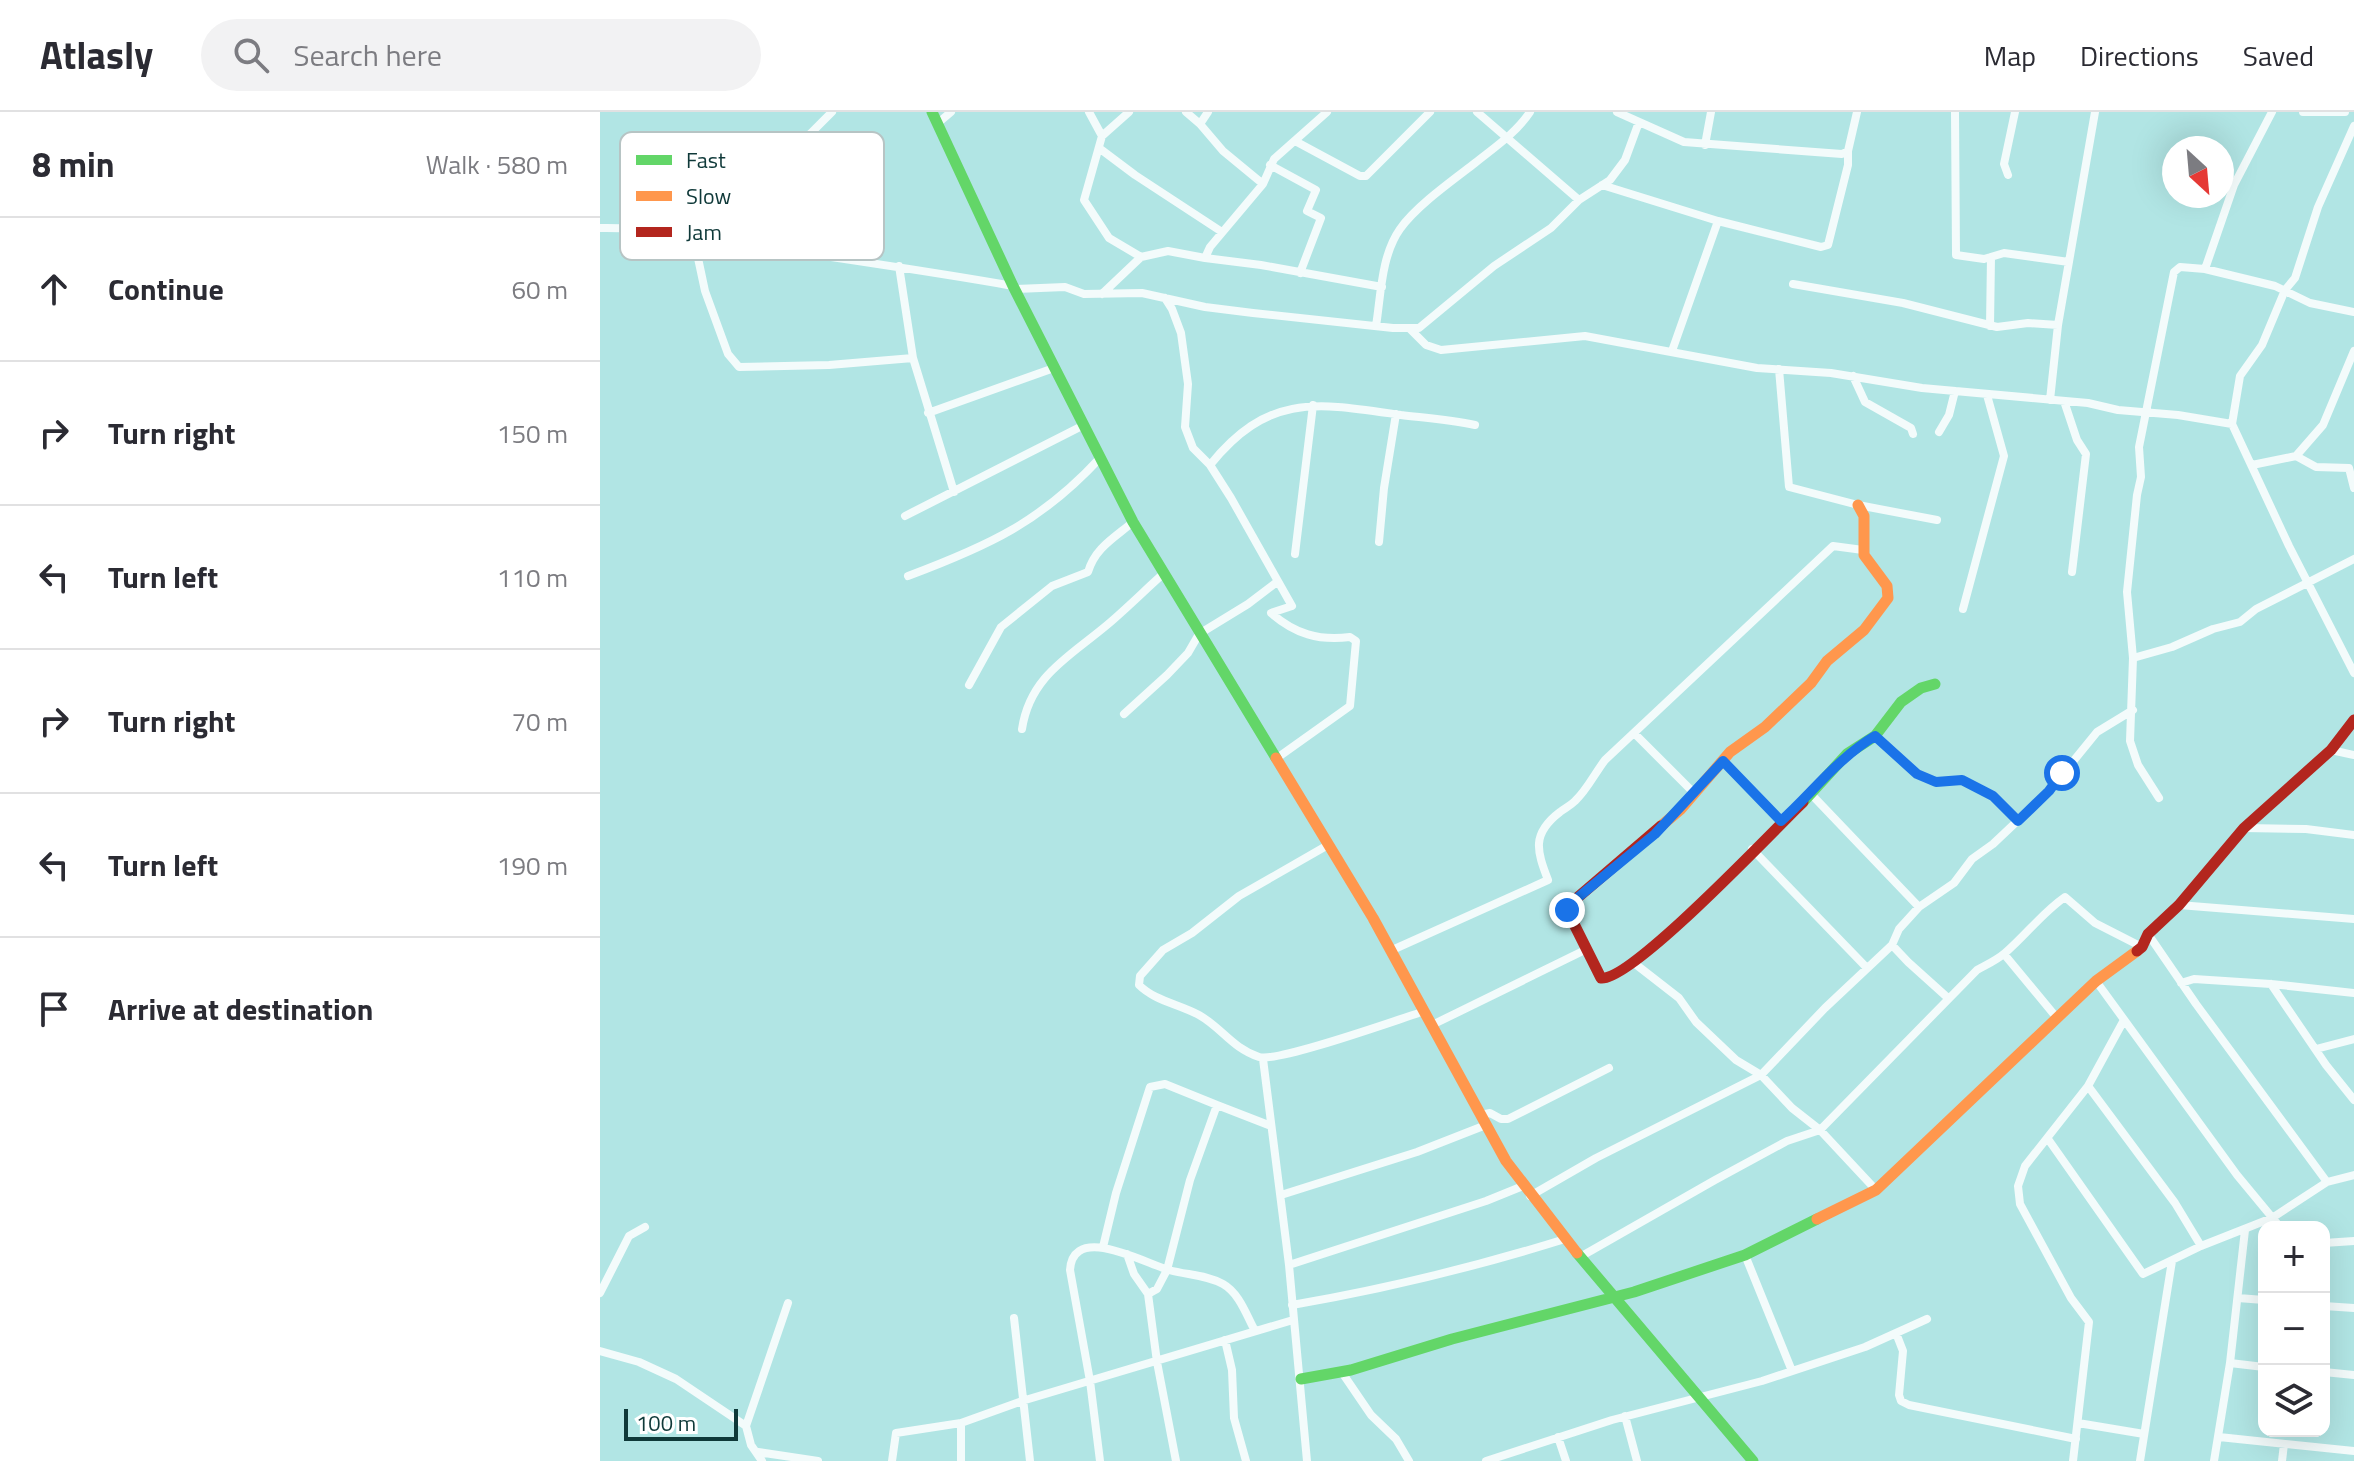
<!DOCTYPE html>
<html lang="en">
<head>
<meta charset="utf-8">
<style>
  body { margin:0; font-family:"Titillium Web",sans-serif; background:#f2f2f3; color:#2b2b33 }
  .controls { position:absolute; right:24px; bottom:24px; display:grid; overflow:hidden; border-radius:16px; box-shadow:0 8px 32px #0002 }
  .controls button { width:72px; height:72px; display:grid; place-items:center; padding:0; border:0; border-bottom:2px solid #e1e1e2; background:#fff; color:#2b2b33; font:40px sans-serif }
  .compass { position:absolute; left:1562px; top:24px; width:72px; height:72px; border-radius:50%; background:#fff; box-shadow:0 8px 32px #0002; rotate:154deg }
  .scale { position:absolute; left:24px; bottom:20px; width:114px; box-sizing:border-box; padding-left:8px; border:4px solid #0f3939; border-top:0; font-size:22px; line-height:28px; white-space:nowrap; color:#0f3939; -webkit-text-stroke:6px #fff; paint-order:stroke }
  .stop { position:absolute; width:24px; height:24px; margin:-18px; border:6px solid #1a73e8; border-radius:50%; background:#fff }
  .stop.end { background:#1a73e8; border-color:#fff; box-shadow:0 2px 8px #0008 }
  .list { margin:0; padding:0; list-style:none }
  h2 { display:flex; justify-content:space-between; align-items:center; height:104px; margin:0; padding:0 32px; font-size:34px }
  h2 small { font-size:26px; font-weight:400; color:#7c7c81 }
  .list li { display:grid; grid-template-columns:52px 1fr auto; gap:24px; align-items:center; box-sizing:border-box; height:144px; padding:0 32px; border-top:2px solid #e1e1e2 }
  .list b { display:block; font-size:30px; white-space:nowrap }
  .list em { font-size:26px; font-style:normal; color:#7c7c81 }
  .icon { flex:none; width:44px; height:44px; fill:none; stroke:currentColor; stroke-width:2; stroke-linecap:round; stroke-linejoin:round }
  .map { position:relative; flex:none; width:1754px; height:1349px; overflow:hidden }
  header { display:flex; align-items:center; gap:48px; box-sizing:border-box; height:112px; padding:0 40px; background:#fff; border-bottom:2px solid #e1e1e2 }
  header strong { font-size:38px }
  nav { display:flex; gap:44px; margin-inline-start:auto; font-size:28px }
  .search { width:560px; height:72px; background:#f2f2f3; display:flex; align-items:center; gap:20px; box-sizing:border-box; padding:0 28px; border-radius:44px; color:#7c7c81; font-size:30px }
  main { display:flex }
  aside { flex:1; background:#fff }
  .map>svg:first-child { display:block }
</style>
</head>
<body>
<header>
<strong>Atlasly</strong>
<div class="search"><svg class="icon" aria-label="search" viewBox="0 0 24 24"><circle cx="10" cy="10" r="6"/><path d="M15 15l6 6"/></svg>Search here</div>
<nav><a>Map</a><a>Directions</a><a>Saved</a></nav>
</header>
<main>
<aside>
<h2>8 min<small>Walk · 580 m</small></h2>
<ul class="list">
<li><svg class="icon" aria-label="ahead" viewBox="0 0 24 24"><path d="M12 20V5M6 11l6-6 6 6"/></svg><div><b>Continue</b></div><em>60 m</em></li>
<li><svg class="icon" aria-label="right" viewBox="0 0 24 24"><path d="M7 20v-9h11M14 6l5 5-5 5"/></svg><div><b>Turn right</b></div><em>150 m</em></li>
<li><svg class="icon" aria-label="left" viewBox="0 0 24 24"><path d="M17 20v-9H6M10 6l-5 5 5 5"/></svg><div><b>Turn left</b></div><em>110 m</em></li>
<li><svg class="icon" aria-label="right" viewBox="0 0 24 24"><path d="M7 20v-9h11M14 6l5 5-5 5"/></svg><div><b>Turn right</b></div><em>70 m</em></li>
<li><svg class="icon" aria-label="left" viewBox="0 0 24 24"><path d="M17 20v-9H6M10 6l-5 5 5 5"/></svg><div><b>Turn left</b></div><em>190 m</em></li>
<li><svg class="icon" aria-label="arrive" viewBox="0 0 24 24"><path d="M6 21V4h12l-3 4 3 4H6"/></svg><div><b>Arrive at destination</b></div></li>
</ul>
</aside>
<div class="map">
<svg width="1754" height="1349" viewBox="0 0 1754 1349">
  <rect width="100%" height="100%" fill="#b1e5e4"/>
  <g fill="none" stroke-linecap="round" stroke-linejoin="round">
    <path stroke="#f3fbfb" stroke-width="8" d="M232 0 210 22 109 100 103 109 95 132 105 179 128 242 139 255 229 253 313 246
      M489 0 502 24 529 0
      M586 0 600 12 623 39 663 72
      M877 0 979 88
      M1017 0 1084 30 1242 42 1248 39 1257 0
      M1355 0 1356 143 1384 147 1404 141 1469 150
      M1703 0H1745
      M338 11 351 0
      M600 12 608 0
      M1754 14 1718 95 1695 166 1685 178 1662 233 1640 264 1632 312 1689 434 1754 561
      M502 24 484 88 509 126 541 145
      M695 29 760 64H766L830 0
      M1105 33 1111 0
      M499 36 535 63 622 120
      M670 53 716 78 707 99 721 106 700 161
      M1408 63 1404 52 1415 0
      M1002 73 1118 109 1072 239
      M1118 109 1221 135 1228 133 1248 53V39
      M0 116C60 115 117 128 177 137 256 149 334 160 413 174
      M605 146 661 153 782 175
      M299 154 313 246 354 380
      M1605 157 1634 73 1672 0
      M1193 172 1303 191 1397 215 1428 211 1458 213 1450 288
      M415 177 465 175 484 182 542 181 605 195 653 201 793 216H819L894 154 951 116 979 88 1010 68 1025 48 1039 10
      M502 182 541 145 568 139 605 146 610 135 663 72 674 47 727 0
      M565 186 572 197 581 221 588 272 585 315 593 336 610 353 631 386 692 494 671 501C695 522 719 529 750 525L756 529 750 594 677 646
      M1458 213 1495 0
      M776 214C781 183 781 144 800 117 816 94 853 68 875 51 895 35 916 21 930 0
      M1390 214 1391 145
      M810 217 826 233 841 238 985 224 1157 256 1231 261 1322 276 1488 291 1518 298 1578 303 1632 312
      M1179 257 1189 375 1258 393 1337 408
      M1253 264 1265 290 1311 316 1313 322
      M1464 289 1477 328 1486 342 1472 460
      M328 301 454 256
      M1339 320 1349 303 1355 279
      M1696 344 1716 355 1749 356 1754 376
      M610 353C669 280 718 291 801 303 826 306 851 308 875 313
      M1652 353 1696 344 1723 313 1754 239
      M305 404 484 313
      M779 430 784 376 796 302
      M695 442 713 293
      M308 464C388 434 441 410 500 346
      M1363 497 1404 344 1387 283
      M1533 546 1572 535 1613 517 1640 510 1656 497 1754 447
      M369 573 401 515 452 474 488 460C495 436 514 426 533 410
      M524 602 567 563 588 541 599 522 648 492 677 470
      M422 617C430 564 469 545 507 513 526 497 544 479 563 462
      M1035 622 1095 682
      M1275 624 1317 662 1336 670 1362 668 1393 684 1418 709
      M1731 638 1754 643
      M1123 649 1181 709
      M1211 682 1319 795
      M1559 686 1538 653 1530 629 1533 546 1527 480 1537 383 1541 365 1539 335 1574 160 1580 155 1605 157 1675 174 1710 191 1754 200
      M1644 716 1706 717 1754 723
      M728 733 639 784 592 821 563 838 540 864 539 873C555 889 579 892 599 903 622 916 632 936 659 945 677 951 799 907 825 899
      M1152 737 1267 856
      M1579 793 1754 807
      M1548 822 1596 892 1727 1070
      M1292 833 1308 850 1348 886
      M790 839 948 768C937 739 931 722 960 700 965 696 970 694 975 689 987 678 995 661 1005 648L1233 434 1263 438
      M1404 842 1457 906
      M1034 851 1079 886 1096 910 1136 948 1161 963 1192 996 1220 1018 1276 1078
      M1496 869 1637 1063 1680 1115
      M1581 871 1594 867 1671 872 1754 881
      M1671 872 1726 953 1754 988
      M832 913 985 838
      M1716 937 1754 927
      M663 947 689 1153 707 1349
      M1488 974 1575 1091 1601 1134
      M880 1003 890 1001 901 1007H908L1009 956
      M1448 1027 1543 1162 1601 1134 1672 1106 1727 1070 1754 1063
      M681 1083 817 1040 886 1013
      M930 1084 996 1046 1161 963 1225 896 1292 833 1299 817 1319 795 1354 771 1372 747 1393 732 1449 679 1497 620 1533 598
      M1724 1131 1754 1129
      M503 1135 516 1081 550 975 565 972 617 993
      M527 1142 534 1162 548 1182
      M1145 1143 1192 1259
      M980 1145 1115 1068 1187 1029 1220 1018 1377 858C1386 853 1397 848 1405 841 1426 823 1442 801 1465 785L1495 811 1542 835
      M689 1153 886 1089 923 1074
      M0 1181 29 1124 45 1115
      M1638 1186 1664 1188
      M692 1193C785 1177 875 1155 965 1127
      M1724 1194 1754 1196
      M414 1206 430 1349
      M1296 1221 1303 1239 1299 1283 1301 1289 1309 1293 1476 1327
      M625 1228 632 1258 634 1306 646 1349
      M0 1239 39 1250 76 1267 146 1314
      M1630 1251 1664 1255
      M741 1259 771 1303 796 1327 809 1349
      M1724 1260 1754 1263
      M1025 1304 1037 1349
      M361 1311V1349
      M1478 1311 1544 1322
      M958 1325 966 1349
      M1619 1325 1754 1339
      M158 1340 218 1349
      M162 1349 151 1333 146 1314 188 1191
      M292 1349 296 1321 361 1311 422 1289 693 1208
      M500 1349 490 1269 470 1158C473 1110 546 1152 569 1158 587 1163 607 1163 623 1172 639 1181 646 1202 654 1217
      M576 1349 557 1250 548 1182 557 1177 567 1158 590 1068 617 993 671 1014
      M886 1349 1012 1308 1162 1269 1265 1235 1327 1207
      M1473 1349 1489 1210 1471 1186 1420 1092 1418 1074 1425 1054 1488 974 1524 908
      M1540 1349 1572 1149
      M1614 1349 1630 1251 1645 1118
      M1682 1349 1684 1332"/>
    <path stroke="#63d668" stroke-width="11" d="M332 0 413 174 533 410 676 646
      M1203 690 1247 642 1275 624 1301 590 1321 576 1335 572
      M977 1141 1153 1349
      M701 1267 751 1258 852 1227 1034 1180 1145 1143 1217 1107"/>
    <path stroke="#ff974d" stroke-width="11" d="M676 646 773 806 906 1049 977 1141
      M1061 714 1081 697 1130 640 1165 615 1211 571 1227 549 1264 518 1288 486 1287 474 1264 443V404L1258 393
      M1217 1107 1276 1078 1496 869 1537 839"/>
    <path stroke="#b3261e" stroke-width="11" d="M1061 714 970 792 967 798 1001 866C1031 870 1174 718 1203 690
      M1537 839 1542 835 1548 822 1579 793 1644 716 1731 638 1754 608"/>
  </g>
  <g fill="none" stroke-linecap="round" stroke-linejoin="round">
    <path stroke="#1a73e8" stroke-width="10" d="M967 798 970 792 1055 722 1123 649 1181 709C1212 681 1238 646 1275 624L1317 662 1336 670 1362 668 1393 684 1418 709 1449 679 1462 661"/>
  </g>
  <rect x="20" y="20" width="264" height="128" rx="12" fill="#fff" stroke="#b7c4c4" stroke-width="2"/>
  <rect x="36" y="43" width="36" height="10" fill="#63d668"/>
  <rect x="36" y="79" width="36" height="10" fill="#ff974d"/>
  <rect x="36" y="115" width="36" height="10" fill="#b3261e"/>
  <g font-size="22" fill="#0f3939">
    <text x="86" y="56">Fast</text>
    <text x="86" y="92">Slow</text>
    <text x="86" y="128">Jam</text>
  </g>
</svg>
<div class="controls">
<button>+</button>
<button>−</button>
<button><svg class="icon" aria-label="layers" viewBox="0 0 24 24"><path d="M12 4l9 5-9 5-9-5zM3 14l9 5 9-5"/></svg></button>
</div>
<svg class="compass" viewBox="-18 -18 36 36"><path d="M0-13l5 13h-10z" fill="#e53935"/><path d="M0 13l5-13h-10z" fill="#7c7c81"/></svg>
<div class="scale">100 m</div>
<div class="stop" style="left:1462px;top:661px"></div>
<div class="stop end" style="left:967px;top:798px"></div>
</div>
</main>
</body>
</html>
